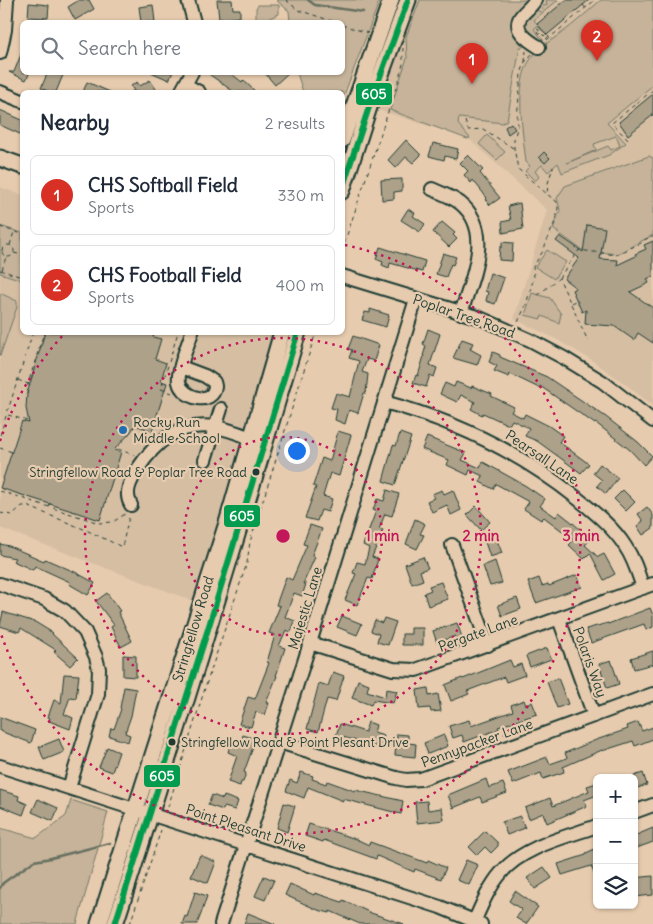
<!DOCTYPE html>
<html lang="en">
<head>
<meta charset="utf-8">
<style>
  body { margin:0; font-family:Delius,sans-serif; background:#f2f2f3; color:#1f2937 }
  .controls { position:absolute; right:15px; bottom:15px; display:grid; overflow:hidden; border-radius:8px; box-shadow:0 1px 4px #0004 }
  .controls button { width:45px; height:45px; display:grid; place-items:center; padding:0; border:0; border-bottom:1px solid #e0e1e3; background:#fff; color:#1f2937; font:25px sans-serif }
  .you { position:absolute; left:296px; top:450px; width:18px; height:18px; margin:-12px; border:4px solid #fff; border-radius:50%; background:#1a73e8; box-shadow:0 0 0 8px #1a73e833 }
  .badge { display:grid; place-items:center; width:32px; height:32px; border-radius:50%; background:#d93025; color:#fff; font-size:16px; font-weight:700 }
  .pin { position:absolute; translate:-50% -41px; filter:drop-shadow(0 1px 2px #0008) }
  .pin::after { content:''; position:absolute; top:26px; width:18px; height:15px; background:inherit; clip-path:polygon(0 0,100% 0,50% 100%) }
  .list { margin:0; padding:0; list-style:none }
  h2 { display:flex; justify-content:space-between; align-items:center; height:65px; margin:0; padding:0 20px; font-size:21px }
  h2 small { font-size:16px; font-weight:400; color:#747a83 }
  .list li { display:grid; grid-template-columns:32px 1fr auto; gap:15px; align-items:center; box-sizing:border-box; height:80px; margin:0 10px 10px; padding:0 10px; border:1px solid #e0e1e3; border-radius:8px }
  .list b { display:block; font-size:19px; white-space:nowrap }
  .list p { margin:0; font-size:16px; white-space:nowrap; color:#747a83 }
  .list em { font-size:16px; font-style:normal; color:#747a83 }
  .icon { flex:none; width:28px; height:28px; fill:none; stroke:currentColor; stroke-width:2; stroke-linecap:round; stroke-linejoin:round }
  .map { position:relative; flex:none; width:653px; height:924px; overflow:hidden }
  .search { position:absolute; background:#fff; box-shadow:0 1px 4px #0004; left:20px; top:20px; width:325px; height:55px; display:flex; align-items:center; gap:12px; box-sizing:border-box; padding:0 18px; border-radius:8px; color:#747a83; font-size:19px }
  .panel { position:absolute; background:#fff; box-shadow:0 1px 4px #0004; left:20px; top:90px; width:325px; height:245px; border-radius:8px }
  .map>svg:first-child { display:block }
</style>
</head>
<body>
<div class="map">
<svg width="653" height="924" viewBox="0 0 653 924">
  <rect width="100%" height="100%" fill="#e7cbae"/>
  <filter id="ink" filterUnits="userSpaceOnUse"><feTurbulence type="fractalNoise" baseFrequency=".02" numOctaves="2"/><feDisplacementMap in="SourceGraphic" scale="10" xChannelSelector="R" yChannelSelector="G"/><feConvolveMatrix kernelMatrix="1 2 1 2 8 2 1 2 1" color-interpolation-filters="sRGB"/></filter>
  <g filter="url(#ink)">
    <path fill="#d6bea3" d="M415 0H653V406L624 383 590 359 554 338 514 319 547 210 468 138 378 110Z
      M0 187 22 195V332L276 333 193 601 0 528Z"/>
    <path fill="#c6b39a" stroke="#727867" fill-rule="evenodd" d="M276 0H373L379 2 343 98 342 92H303L297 73 342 72V22H290L289 11Z
      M420 0H530L517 15 524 42 523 47H520L507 120 503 123 459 118 458 124 470 138 467 139 390 110 407 58 406 37Z
      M546 0H558L534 20 544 32 537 26 534 29 543 40 535 42 521 21 536 10 541 12 543 6 547 5Z
      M601 0H653V85L607 123 626 143 609 155 562 173 558 163 548 172 542 165 535 171 539 177 535 181 525 171 530 166 526 162C523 135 514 83 530 60 536 51 545 44 553 39 570 28 586 13 601 0ZM616 136 620 146 611 150 608 146 567 163 596 150 594 144Z
      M258 5H279V14L265 20H256V8Z
      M487 135 505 152 497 160 479 144Z
      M649 156 653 158V235L617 254 582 250 553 229 560 210 557 198 565 186Z
      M0 226 22 233V280L0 273Z
      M547 250 566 262 554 279 535 267Z
      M0 293 17 301V307L0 356Z
      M532 293 550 298 561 314 559 323 542 316 541 319 525 315Z
      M71 800 108 812 77 924H0V828L36 838 66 816Z"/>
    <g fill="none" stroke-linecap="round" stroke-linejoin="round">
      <path stroke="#666f5f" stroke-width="2.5" d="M308 0 315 5 363 12
        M0 888 3 883 34 861 51 858 110 843"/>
    </g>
    <path fill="#ada18a" stroke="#1f3d34" d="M79 0H89L94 9 75 20 68 7Z
      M217 0H232L233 9H240V17L219 19Z
      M566 0H589L547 35 537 24Z
      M29 3 49 5 48 18 28 17Z
      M153 5 155 22H141L139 7Z
      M22 52V72H30L26 80 9 72H14Z
      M48 72H58L63 75 56 92H50L41 88Z
      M151 72H173L169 80Z
      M206 72H229L242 82 243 80 256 92H234Z
      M264 72H289L275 85Z
      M150 80 158 92H131L134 91 131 86 137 82 140 86Z
      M87 82 110 92H83Z
      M653 94V115L628 135 619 122Z
      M0 110 22 120V135L0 125Z
      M511 123 515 129 508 134 505 127Z
      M406 140 421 155 413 163 406 157 396 168 388 160Z
      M433 143 458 149 456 159 445 156 444 160 429 156Z
      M544 152 550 158 545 163 539 157Z
      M468 155 483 170 480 173 500 198 490 205 485 199 487 198 473 180 471 183 464 175 468 171 460 163Z
      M402 179V191L394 192V199L382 200 381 180Z
      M520 203 523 229 503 233 502 222 511 220 508 206Z
      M408 209 415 213 413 216 425 224 420 232 401 220Z
      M442 222 455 233 453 235 457 239 449 247 433 232Z
      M587 225 605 228 600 259 618 260 617 265 636 256 635 254 646 249 644 245 653 241V276L647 279 649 283 630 292 653 308V343L638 333 634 340 614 326 585 324 586 310 582 312 572 290 576 288 564 279 579 258 556 241 560 236 583 252Z
      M502 242 513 243 512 261 499 260 500 247H502Z
      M380 247 425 261 422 272 390 263 389 268 382 265 383 262 376 259Z
      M443 253 456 257 453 265 451 264 446 277 436 274Z
      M490 273 504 278 495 304 486 301 488 292 485 291Z
      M370 309 389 315 386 327 362 320 365 312 370 313Z
      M428 329 440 334 430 365 437 368 434 377 430 375 426 387 413 383 416 375 418 376 424 356H423L426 346 423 344Z
      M45 332H155L153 337 161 339 155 359 166 363 161 381 167 383 152 431 135 425 130 433 114 450 121 452 100 520 0 488 22 421 29 423 26 408 27 394Z
      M353 336 379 345 374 361 367 359 362 372 368 374 366 393H364L358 413 349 410 345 424 335 420 337 409 331 408 336 393 350 397 359 361 349 358 352 350 348 349Z
      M462 339 473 343 470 349 481 355 477 365 453 358Z
      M493 352 500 355V357L547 377 606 417 638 442 652 456 644 465 630 450 596 423 595 424 540 386 539 388 510 374 509 377 494 371 497 366 489 362Z
      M456 382 471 388 472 386 492 394 491 396 514 407 511 412 523 418 525 414 549 426 563 436 559 442 589 464 581 473 537 441 525 436 529 428 512 420 509 425 483 413 482 415 471 409 475 402 461 395 457 402 440 394 445 383 454 387Z
      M338 431 351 435 339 476 330 473 323 496 332 499 328 512 321 510 317 521 305 518 316 487 313 486 322 458 330 461Z
      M400 433 411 437 395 485 383 481 393 445 396 446Z
      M427 437 466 453 462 460 480 468 483 462 526 486 545 499 540 506 556 517 559 512 573 523 591 539 585 545 598 557 604 554 615 574 604 580 590 553 584 559 569 545 574 540 544 517 541 520 524 509 529 502 496 484 493 489 480 482 483 476 470 470 468 475 447 465 449 460 422 449Z
      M600 464 618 478 606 494 597 486 602 480 593 473Z
      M387 490 399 494 392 516 385 514 379 529 383 530 372 557 378 559 372 579 368 578 357 605 345 600 356 574 353 573 357 562 365 564 369 548 363 545 376 511 373 510 377 499 384 501Z
      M442 490 444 494 453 490 461 510 451 515 447 505 432 512 427 501 434 498 432 494Z
      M623 490 635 502 626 511 614 499Z
      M476 506 490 522 481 530 467 515Z
      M647 507 653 515V528L643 535 637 526 643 521 638 514Z
      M415 519 425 524 420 534 424 535 417 549 406 544Z
      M310 525 322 529 312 555 315 557 303 584H306L302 596 294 593 285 617 295 621 291 632 286 630 279 646 285 648 276 676H277L266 703H269L265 715 256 712 251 727 239 724 248 697 255 699 269 663 267 662 275 635 269 633 280 606 276 605 286 577 292 580 307 545 303 544Z
      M495 535 502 553 490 557 484 539Z
      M0 544 9 546 44 561 45 559 75 572 95 583 88 595 69 584 70 582 35 566 33 570 13 561 15 558 0 555Z
      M423 557 428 568 420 571 423 580 412 584 405 564Z
      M495 561 502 583 490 586 483 566Z
      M577 575 582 587 536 603 528 582 539 578 542 586 548 584 549 586Z
      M441 582 448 599 428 606 424 593 431 590 429 586Z
      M107 593 120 611 118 612 132 641 121 647 111 627 114 625 96 601Z
      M517 598 521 609 502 616 498 605Z
      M650 608 653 615V627L646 630 644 624 591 643 586 629 608 623V624Z
      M3 612 35 622 53 633 52 634 78 658 70 666 54 652 56 650 21 628 19 632 0 626Z
      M342 616 362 624 357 635 337 627Z
      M384 618 396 622 388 645 377 642 379 634 371 631 375 620 382 623Z
      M457 623 464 643 458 646 455 636 437 643 433 631Z
      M411 628H423V645H402V634H411Z
      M547 648 551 659 530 667 526 656Z
      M653 651V664L634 669 631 658Z
      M123 655 136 656V677L123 676Z
      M510 660 513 667 521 664 525 675 506 682 504 677 467 691 469 694 451 701 445 685 462 678 463 679Z
      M611 660 619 684 607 688 599 664Z
      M333 672 344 676 336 701 327 699 318 732 307 729 319 683 328 686Z
      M64 674 79 675 76 698 70 697 64 714 73 718 70 729 49 721 50 718 48 717 54 700 61 703Z
      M558 678 568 704 557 708 547 682Z
      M358 680 369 684 367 691 385 697 386 689 397 691 393 703 373 700 371 705 352 698Z
      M124 687 136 689 131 716 125 733 130 735 128 742 109 736 111 728 114 729 121 709 120 708Z
      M428 688 429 696 438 694 441 711 431 712 430 708 419 709 417 690Z
      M524 700 526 705 532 702 537 714 498 727 499 729 464 742 462 735 453 738 449 726 469 720 471 726 513 711 511 705Z
      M0 717 35 730 31 743 0 731Z
      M368 722 376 725 374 733 384 736 380 748 336 735 340 724 365 732Z
      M638 722 642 731 653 727V739L635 746 633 741 602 751V750L563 767 564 772 543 779 541 773 513 784 508 772 547 757 550 764 567 758 565 753 596 740 628 729 627 726Z
      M397 734 408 735V743L416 744 415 757 395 755Z
      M243 735 256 739 244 772 246 773 243 782H241L240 786 228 782 237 756 228 752 232 739 241 742Z
      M444 735 448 746 428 754 424 743Z
      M59 739 64 752 44 760 39 747Z
      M107 747 119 752 112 772 99 767Z
      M301 772 313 776 312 779 326 784 327 781 355 791V790L403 801 401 814 343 799V801L308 787 304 798 286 791 290 780 297 783Z
      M643 773 647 785 634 789V776Z
      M486 779 489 788 503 783 507 793 482 802 480 797 453 808 448 795Z
      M597 783V795L584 800 587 806 547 823 543 813 529 819 525 808 550 798 553 806 589 791 587 786Z
      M0 790 19 796 18 800 27 804 23 815 0 806Z
      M212 795 223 799 224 796 238 801 235 810 224 807 223 810 208 805Z
      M38 799 58 808 53 821 32 812Z
      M427 801 428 810 442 808 444 820 417 823 415 802Z
      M284 803 295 806 287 832 277 828Z
      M520 816 525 828 507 835 502 822Z
      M309 824 356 839 369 845 370 842 427 863 428 860 446 868 441 879 415 869 414 872 377 856 376 859 324 840 323 842 305 836Z
      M653 828V842L634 849V836Z
      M485 831 498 843V846L491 853 485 847 477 855 469 847Z
      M597 848V880L591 866 562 875 558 864 586 855V853Z
      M200 855 216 862 208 883 191 876Z
      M466 860 478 865 469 885 457 880Z
      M544 867 552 878 535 889 527 878Z
      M264 876 274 880 265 900 255 896Z
      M653 876V895L634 897V878Z
      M290 884 314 895 315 893 342 902 343 900 371 913 404 924H360L330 911V913L318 910 285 895Z
      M515 891 538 907 526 924 516 918 522 910 509 901Z
      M195 892 207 896 201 914 197 924H182L185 916 187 917Z
      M248 913 275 924H244Z"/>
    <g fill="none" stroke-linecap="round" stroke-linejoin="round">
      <g stroke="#1f3d34" stroke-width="16">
        <path id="minor" d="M188 0 194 22
          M535 0C532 6 526 10 522 15 510 29 529 41 539 47
          M0 53 5 30 7 0
          M186 85 199 92
          M0 92 22 101
          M181 92 192 72
          M432 189C441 193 452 197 460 203 495 231 471 280 461 313
          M342 276 480 318 530 340 564 358 603 382 653 421
          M181 367 205 376 214 382 215 386C213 407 182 398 179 382 177 370 188 345 192 332
          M384 402C456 421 519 452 577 498 594 512 613 527 625 546 634 559 638 573 643 588
          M205 460 221 409
          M131 505C124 493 130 482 137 470 156 441 178 422 215 427 230 429 245 436 259 441
          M452 545 488 645
          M0 584 44 599 65 611 85 632 96 657 99 669 98 694 69 788
          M559 619 594 716
          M310 643 393 669 416 670 653 584
          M279 742 396 778 406 780 421 779 653 694
          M0 766 440 907 481 924
          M634 812 653 805
          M475 920C482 904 489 887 501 873 522 847 566 837 597 826
          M221 924 310 643 416 299"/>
      </g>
      <g stroke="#1f3d34" stroke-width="19">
        <path id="major" d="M342 140 391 0
          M0 158 22 166
          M342 191 368 110 408 0
          M99 924 227 523 282 332
          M115 924C179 728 239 530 298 332"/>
      </g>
      <path stroke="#1f3d34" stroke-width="1" stroke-dasharray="4 4" stroke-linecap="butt" d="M286 0 298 10 335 22
        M583 5 588 11
        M342 25 368 33
        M540 34 536 30 537 28 544 36 546 34
        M546 39 549 36 552 39
        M547 40 595 0
        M532 54 525 62 521 74 517 118 518 125 514 139V148L518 169 547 194
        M525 62 526 51
        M465 121 468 130 483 129 513 148
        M628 140 612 123 653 90
        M0 227 22 234
        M10 245 14 232
        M2 251a6 6 0 1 1 12 0a6 6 0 1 1-12 0Z
        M342 250 398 82 403 64V48
        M14 253 22 255
        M0 270 22 277
        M2 270 6 257
        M559 278 579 250 616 255 641 243 644 240 653 236
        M538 295 559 278 588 341
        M571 303 577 300
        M518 322 526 305 534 277 533 267 543 251 556 219 558 208 557 202 547 194 548 183 553 167
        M18 380 28 384 44 332
        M172 393 161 389 178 332
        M27 394 28 384H29
        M8 415 28 421
        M0 435 33 332
        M0 448 12 452
        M118 449 134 455
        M0 491 99 523 113 522 125 514
        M49 507 51 501
        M0 513 12 515 22 506H27L86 530 122 547 129 517
        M168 807 206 685 247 563 250 542 316 332
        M130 924 161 830"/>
      <use href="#minor" stroke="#e7cbae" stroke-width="12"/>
      <use href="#major" stroke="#e7cbae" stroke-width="15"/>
      <g stroke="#e7cbae" stroke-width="10">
        <path id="bus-1" d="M342 189 368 110 408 0
          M115 924 208 629 298 332"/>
      </g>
      <use href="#bus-1" stroke="#039c4e" stroke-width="6"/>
    </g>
  </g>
  <g fill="none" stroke="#c2185b" stroke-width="2.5" stroke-dasharray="2.5 5">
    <circle cx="283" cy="536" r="99"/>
    <circle cx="283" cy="536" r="198"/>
    <path d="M0 441A298 298 0 0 1 65 333M345 245A298 298 0 1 1 0 631"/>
  </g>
  <circle fill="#1f6fb2" stroke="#e7cbae" stroke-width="2" cx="123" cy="430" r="5"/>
  <g fill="#1f3d34" stroke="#e7cbae" stroke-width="2">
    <circle cx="256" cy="472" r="4.5"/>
    <circle cx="172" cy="742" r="4.5"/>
  </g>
  <g text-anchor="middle" stroke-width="4.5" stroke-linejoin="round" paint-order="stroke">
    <g font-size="13" fill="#1f3d34" stroke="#e7cbae" text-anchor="end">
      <text x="247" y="477">Stringfellow Road &amp; Poplar Tree Road</text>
      <text x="181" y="747" text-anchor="start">Stringfellow Road &amp; Point Plesant Drive</text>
    </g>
    <g font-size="14" fill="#1f3d34" stroke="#e7cbae">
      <text transform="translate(464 316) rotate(19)" y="5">Poplar Tree Road</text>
      <text transform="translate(542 457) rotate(34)" y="5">Pearsall Lane</text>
      <text transform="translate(305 608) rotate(-73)" y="5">Majestic Lane</text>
      <text transform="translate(193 629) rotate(-73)" y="5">Stringfellow Road</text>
      <text transform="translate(478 633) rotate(-20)" y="5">Pergate Lane</text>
      <text transform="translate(590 662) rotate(70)" y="5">Polaris Way</text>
      <text transform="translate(477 743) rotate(-20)" y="5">Pennypacker Lane</text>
      <text transform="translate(246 828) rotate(18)" y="5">Point Pleasant Drive</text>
    </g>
    <g font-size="14" fill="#1f3d34" stroke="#e7cbae" text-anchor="start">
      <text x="133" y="427">Rocky Run<tspan x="133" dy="16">Middle School</tspan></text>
    </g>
  </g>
  <circle cx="283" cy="536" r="8" fill="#c2185b" stroke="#e7cbae" stroke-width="2.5"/>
  <g font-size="15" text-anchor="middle" font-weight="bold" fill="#c2185b" stroke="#e7cbae" stroke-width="4.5" stroke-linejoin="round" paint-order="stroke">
    <text x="382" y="541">1 min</text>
    <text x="481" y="541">2 min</text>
    <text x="581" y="541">3 min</text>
  </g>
  <g stroke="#e7cbae" stroke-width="2">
    <rect x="355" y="82" width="38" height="24" rx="5" fill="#039c4e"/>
    <rect x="223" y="504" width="38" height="24" rx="5" fill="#039c4e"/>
    <rect x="143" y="764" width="38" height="24" rx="5" fill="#039c4e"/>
  </g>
  <g font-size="14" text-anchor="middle" font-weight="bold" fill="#fff">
    <text x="374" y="99">605</text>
    <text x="242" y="521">605</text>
    <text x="162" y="781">605</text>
  </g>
</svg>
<div class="controls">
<button>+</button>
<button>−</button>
<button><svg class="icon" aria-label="layers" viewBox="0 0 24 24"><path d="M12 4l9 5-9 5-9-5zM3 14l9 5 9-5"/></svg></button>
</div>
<div class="you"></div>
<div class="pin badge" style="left:472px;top:84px">1</div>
<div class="pin badge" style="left:597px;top:61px">2</div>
<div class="search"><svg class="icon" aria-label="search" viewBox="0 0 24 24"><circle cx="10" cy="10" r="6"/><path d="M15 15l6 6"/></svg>Search here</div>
<section class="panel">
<h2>Nearby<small>2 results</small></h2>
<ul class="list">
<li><span class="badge">1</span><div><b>CHS Softball Field</b><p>Sports</p></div><em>330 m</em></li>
<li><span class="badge">2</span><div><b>CHS Football Field</b><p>Sports</p></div><em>400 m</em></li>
</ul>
</section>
</div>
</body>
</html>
